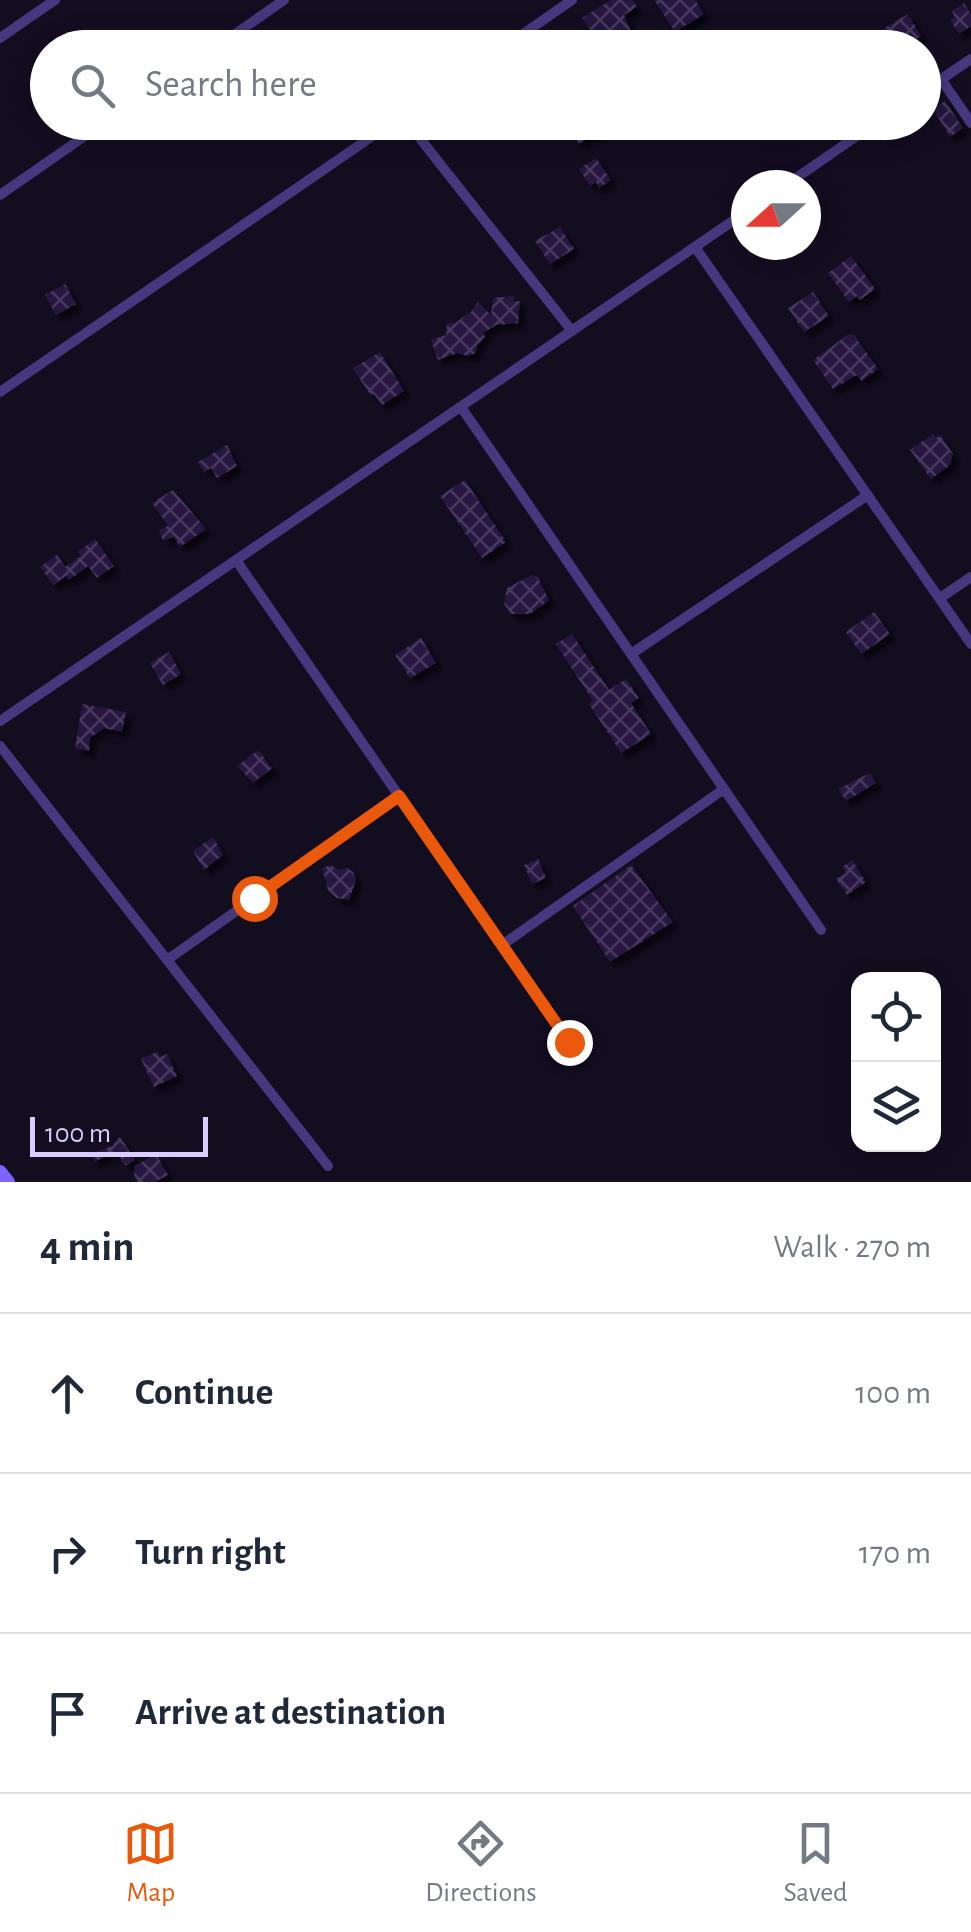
<!DOCTYPE html>
<html lang="en">
<head>
<meta charset="utf-8">
<style>
  body { margin:0; font-family:"Alegreya Sans",sans-serif; background:#f6f6f7; color:#1f2937 }
  .controls { position:absolute; right:30px; bottom:30px; display:grid; overflow:hidden; border-radius:20px; box-shadow:0 5px 25px #0003 }
  .controls button { width:90px; height:90px; display:grid; place-items:center; padding:0; border:0; border-bottom:2px solid #e0e1e3; background:#fff; color:#1f2937; font:50px sans-serif }
  .compass { position:absolute; left:731px; top:170px; width:90px; height:90px; border-radius:50%; background:#fff; box-shadow:0 5px 25px #0003; rotate:249deg }
  .scale { position:absolute; left:30px; bottom:25px; width:178px; box-sizing:border-box; padding-left:10px; border:5px solid #d9ccff; border-top:0; font-size:28px; line-height:35px; white-space:nowrap; color:#d9ccff; -webkit-text-stroke:8px #130d20; paint-order:stroke }
  .stop { position:absolute; width:30px; height:30px; margin:-22px; border:8px solid #ea580c; border-radius:50%; background:#fff }
  .stop.end { background:#ea580c; border-color:#fff; box-shadow:0 2px 10px #0008 }
  .list { margin:0; padding:0; list-style:none }
  h2 { display:flex; justify-content:space-between; align-items:center; height:130px; margin:0; padding:0 40px; font-size:42px }
  h2 small { font-size:32px; font-weight:400; color:#747a83 }
  .list li { display:grid; grid-template-columns:65px 1fr auto; gap:30px; align-items:center; box-sizing:border-box; height:160px; padding:0 40px; border-top:2px solid #e0e1e3 }
  .list b { display:block; font-size:38px; white-space:nowrap }
  .list em { font-size:32px; font-style:normal; color:#747a83 }
  .icon { flex:none; width:55px; height:55px; fill:none; stroke:currentColor; stroke-width:2; stroke-linecap:round; stroke-linejoin:round }
  .map { position:relative; flex:none; width:971px; height:1182px; overflow:hidden }
  .search { position:absolute; background:#fff; box-shadow:0 5px 25px #0003; left:30px; right:30px; top:30px; height:110px; display:flex; align-items:center; gap:25px; box-sizing:border-box; padding:0 35px; border-radius:55px; color:#747a83; font-size:38px }
  .sheet { height:610px; background:#fff }
  nav { display:flex; justify-content:space-around; align-items:center; box-sizing:border-box; height:140px; border-top:2px solid #e0e1e3; background:#fff; font-size:28px; color:#747a83 }
  nav a { display:grid; justify-items:center; gap:5px }
  nav .on { color:#ea580c }
  .map>svg:first-child { display:block }
</style>
</head>
<body>
<div class="map">
<svg width="971" height="1182" viewBox="0 0 971 1182">
  <defs>
    <pattern id="building-cross-hatch" width="8" height="8" patternUnits="userSpaceOnUse" patternTransform="scale(2.5)"><rect width="8" height="8" fill="#271941"/><path d="M0 0l8 8M0 8l8-8" fill="none" stroke="#46395e"/></pattern>
    <filter id="shadow"><feDropShadow dx="6" dy="6" stdDeviation="2.5" flood-color="#0009"/></filter>
  </defs>
  <rect width="100%" height="100%" fill="#130d20"/>
  <path fill="url(#building-cross-hatch)" filter="url(#shadow)" d="M611 0H632L637 7 624 15 632 33 622 32 602 46 594 44 590 38 593 34 582 18Z
    M654 0H695L704 14 675 32Z
    M964 3 971 15V26L959 34 950 20 955 17 952 11Z
    M908 14 921 36 902 48H883L875 34Z
    M945 101 963 128 950 137 933 109Z
    M565 122H592L598 132 579 144Z
    M596 158 611 180 599 188 596 182 590 186 579 169Z
    M560 227 574 249 550 264 535 241Z
    M851 256 875 289 860 300 857 296 849 302 828 273Z
    M65 284 76 304 56 315 45 295Z
    M813 292 829 316 804 332 788 308Z
    M514 296V301H520L518 323 496 325 483 333 485 337 477 345 476 353 468 356 457 353 438 360 431 340 446 335 447 323H455L471 312 478 302 491 315 493 298Z
    M849 334 854 335 878 369 862 381 857 375 833 389 813 360Z
    M380 352 404 391 382 405 374 394 371 396 353 368Z
    M933 434 936 438 940 435 953 454 950 465 931 479 910 450Z
    M227 445 237 466 217 478 211 468 204 472 198 462Z
    M465 480 506 542 482 558 440 496Z
    M173 490 206 529 180 547 174 537 163 541 159 530 168 526 152 503Z
    M95 539 114 566 97 578 88 566 69 580 66 576 53 585 40 567 57 555 65 567 81 556 78 552Z
    M532 575 538 578 549 600 530 614H511L504 604 507 588Z
    M874 612 890 634 861 654 846 632Z
    M572 634 609 690 626 679 639 698 631 703 651 734 621 753 589 704 593 701 556 644Z
    M421 638 436 663 410 678 395 655Z
    M169 652 181 674 163 685 150 663Z
    M82 704 126 712 122 732 104 728 90 738 89 751 75 749Z
    M258 750 272 768 253 783 237 766Z
    M870 773 876 783 846 801 838 789Z
    M213 837 223 855 204 870 193 851Z
    M538 859 546 878 532 884 524 865Z
    M852 860 866 882 847 895 836 879 846 873 842 867Z
    M331 865 338 870 347 868 353 872 356 880 349 900 336 898 328 890 322 868Z
    M631 865 673 922 610 962 573 906Z
    M158 1051 160 1057 167 1054 177 1076 154 1087 141 1059Z
    M120 1137 135 1160 126 1166 118 1154 110 1153 95 1162 90 1154 109 1147Z
    M156 1154 168 1175 155 1182H138L134 1176 135 1166Z"/>
  <g fill="none" stroke-linecap="round" stroke-linejoin="round">
    <path stroke="#45387f" stroke-width="10" d="M0 38 55 0
      M215 48 284 0
      M503 48 572 0
      M941 79 971 123
      M924 91 971 59
      M407 122 572 331
      M786 185 877 122
      M0 195 105 122
      M695 247 971 644
      M0 392 393 122
      M461 407 821 930
      M236 560 569 1042
      M940 598 971 577
      M631 654 868 495
      M0 721 746 212
      M0 746 328 1166
      M502 945 724 789
      M167 960 399 796"/>
    <path stroke="#7d63ff" stroke-width="14" d="M0 1172 8 1182"/>
  </g>
  <g fill="none" stroke-linecap="round" stroke-linejoin="round">
    <path stroke="#ea580c" stroke-width="12" d="M254 898 399 796 569 1042"/>
  </g>
</svg>
<div class="controls">
<button><svg class="icon" aria-label="locate" viewBox="0 0 24 24"><circle cx="12" cy="12" r="6"/><path d="M12 2v4M12 18v4M2 12h4M18 12h4"/></svg></button>
<button><svg class="icon" aria-label="layers" viewBox="0 0 24 24"><path d="M12 4l9 5-9 5-9-5zM3 14l9 5 9-5"/></svg></button>
</div>
<svg class="compass" viewBox="-18 -18 36 36"><path d="M0-13l5 13h-10z" fill="#e53935"/><path d="M0 13l5-13h-10z" fill="#747a83"/></svg>
<div class="scale">100 m</div>
<div class="stop" style="left:254px;top:898px"></div>
<div class="stop end" style="left:569px;top:1042px"></div>
<div class="search"><svg class="icon" aria-label="search" viewBox="0 0 24 24"><circle cx="10" cy="10" r="6"/><path d="M15 15l6 6"/></svg>Search here</div>
</div>
<section class="sheet">
<h2>4 min<small>Walk · 270 m</small></h2>
<ul class="list">
<li><svg class="icon" aria-label="ahead" viewBox="0 0 24 24"><path d="M12 20V5M6 11l6-6 6 6"/></svg><div><b>Continue</b></div><em>100 m</em></li>
<li><svg class="icon" aria-label="right" viewBox="0 0 24 24"><path d="M7 20v-9h11M14 6l5 5-5 5"/></svg><div><b>Turn right</b></div><em>170 m</em></li>
<li><svg class="icon" aria-label="arrive" viewBox="0 0 24 24"><path d="M6 21V4h12l-3 4 3 4H6"/></svg><div><b>Arrive at destination</b></div></li>
</ul>
</section>
<nav>
<a class="on"><svg class="icon" aria-label="map" viewBox="0 0 24 24"><path d="M3 6l6-2 6 2 6-2v14l-6 2-6-2-6 2zM9 4v14M15 6v14"/></svg>Map</a>
<a><svg class="icon" aria-label="directions" viewBox="0 0 24 24"><path d="M12 3l9 9-9 9-9-9zM9 14v-3h6M13 9l2 2-2 2"/></svg>Directions</a>
<a><svg class="icon" aria-label="saved" viewBox="0 0 24 24"><path d="M7 4h10v16l-5-4-5 4z"/></svg>Saved</a>
</nav>
</body>
</html>
